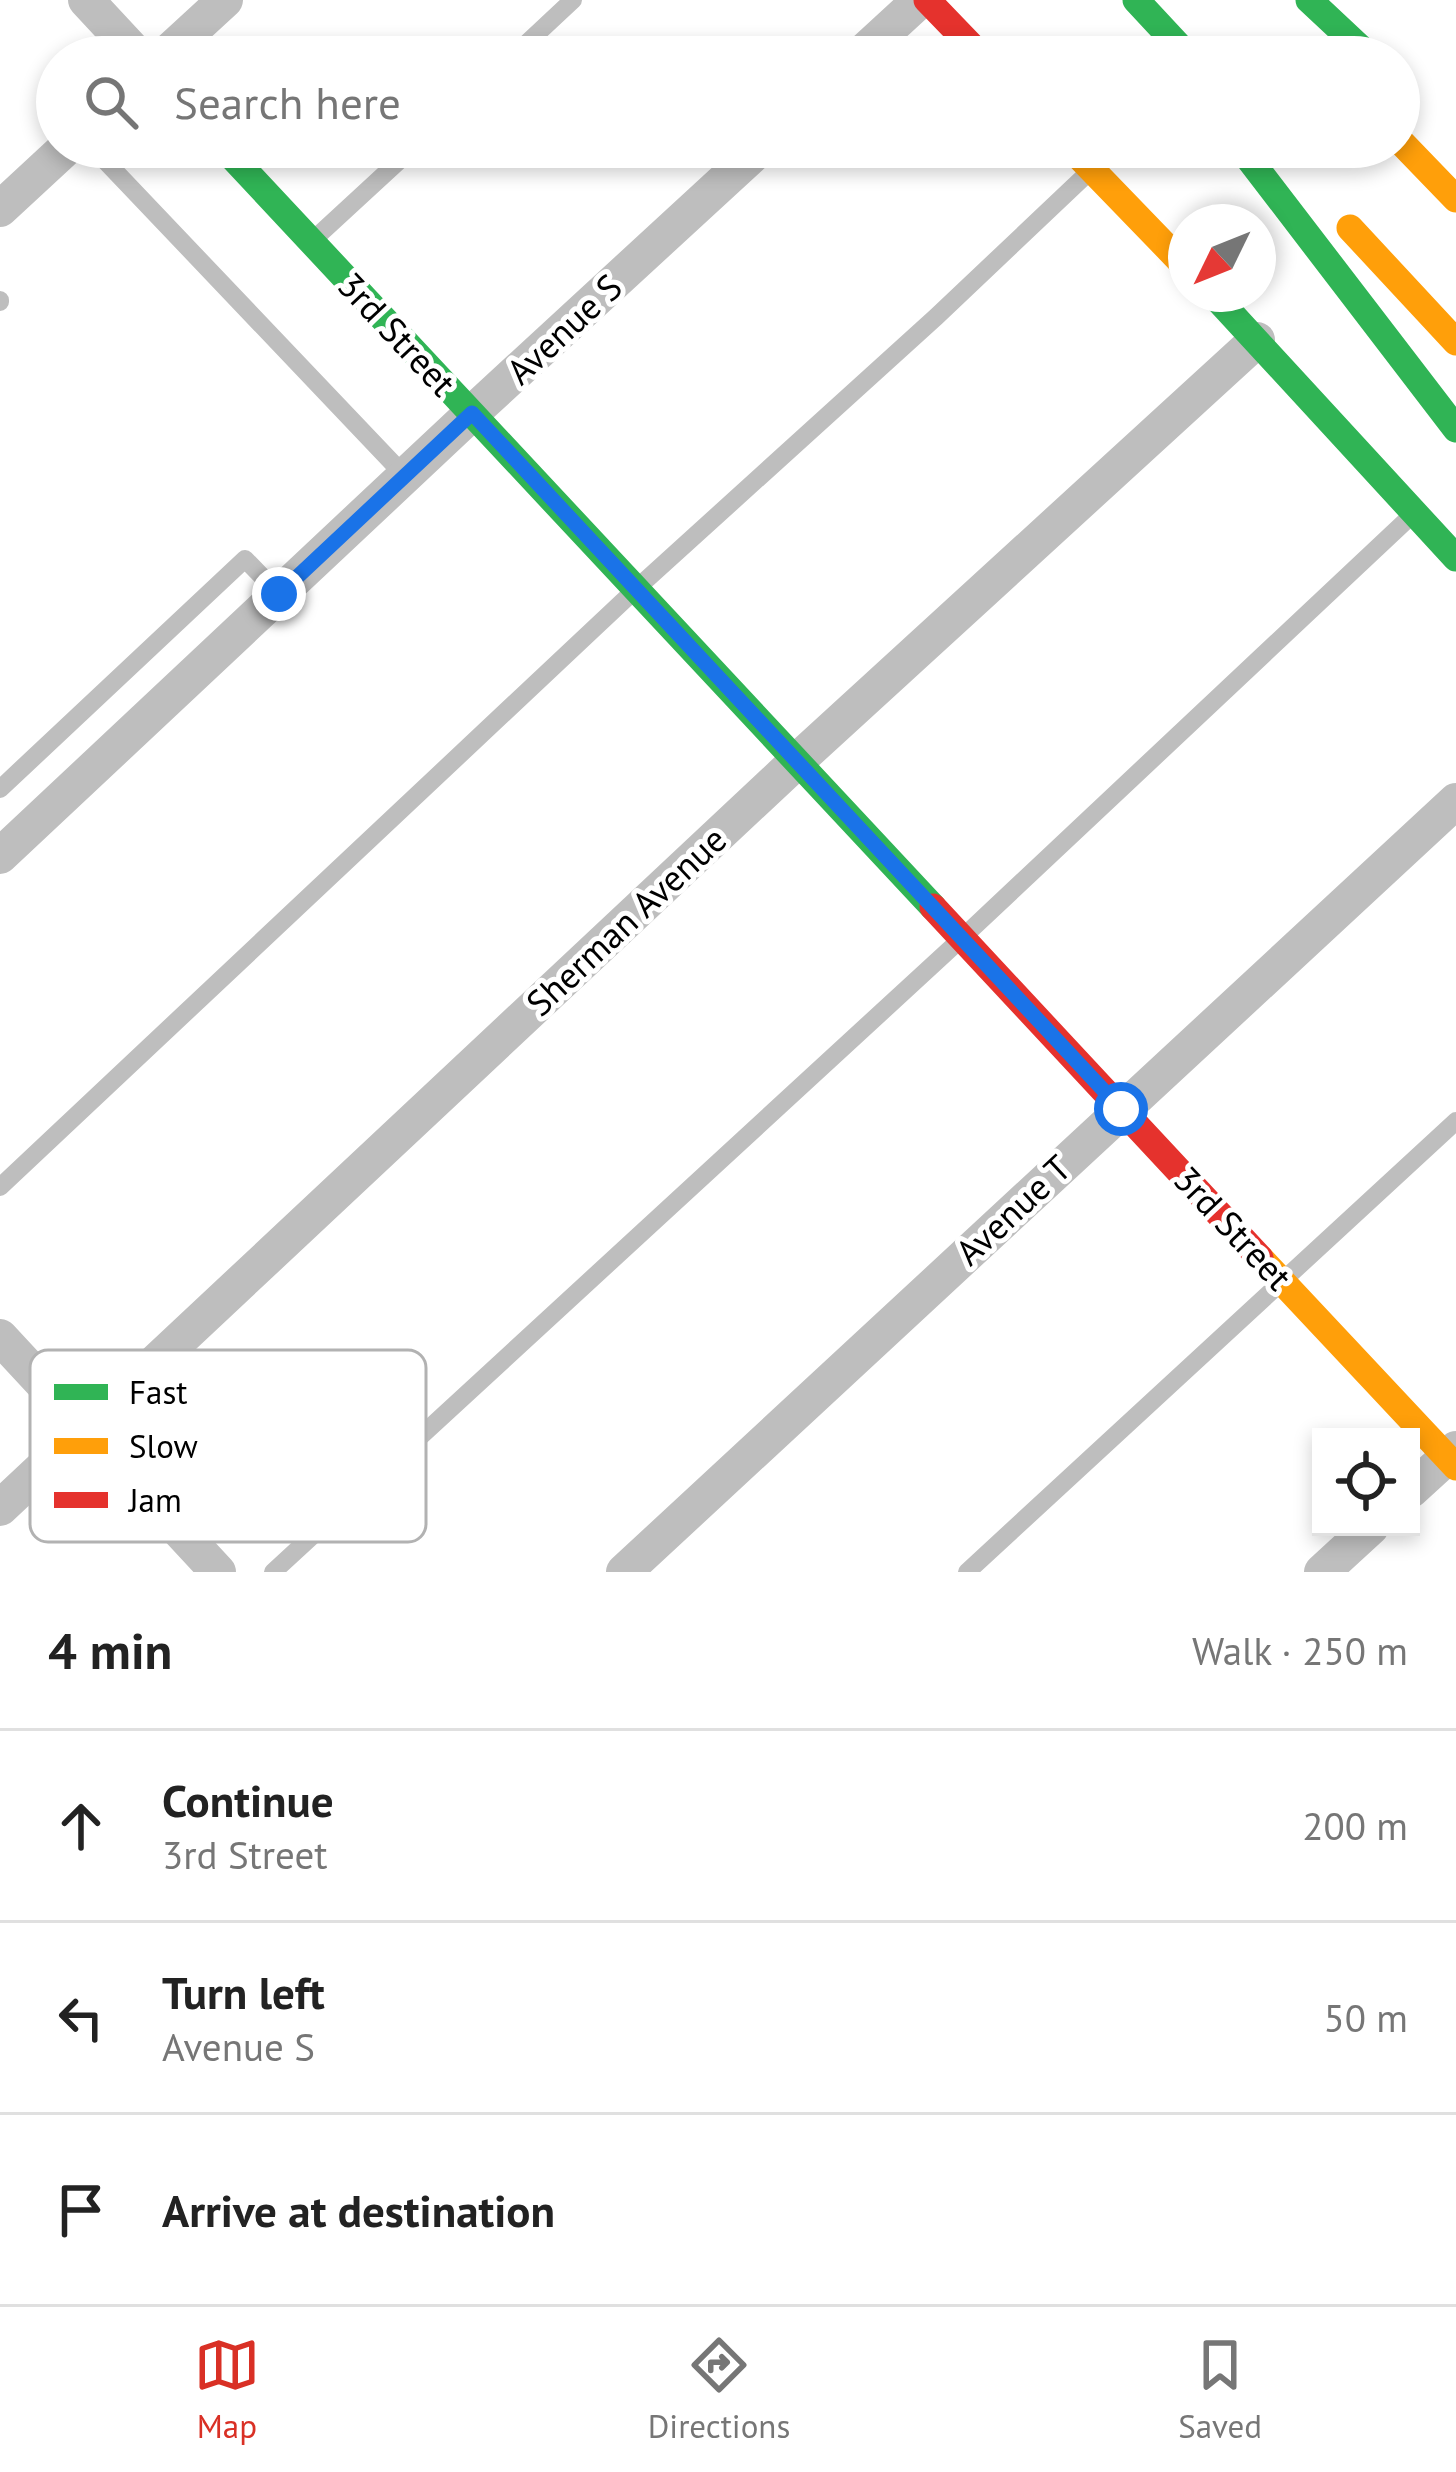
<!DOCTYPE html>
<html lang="en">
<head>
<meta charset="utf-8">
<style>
  body { margin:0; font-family:"PT Sans",sans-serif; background:#f2f2f2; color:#222 }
  .controls { position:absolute; right:36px; bottom:36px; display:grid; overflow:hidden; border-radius:0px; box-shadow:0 6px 18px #0003 }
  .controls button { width:108px; height:108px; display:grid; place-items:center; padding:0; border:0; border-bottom:3px solid #e0e0e0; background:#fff; color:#222; font:60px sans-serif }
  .compass { position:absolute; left:1168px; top:204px; width:108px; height:108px; border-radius:50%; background:#fff; box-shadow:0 6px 18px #0003; rotate:227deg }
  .stop { position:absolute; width:36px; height:36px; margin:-27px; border:9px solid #1a73e8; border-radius:50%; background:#fff }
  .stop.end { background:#1a73e8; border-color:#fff; box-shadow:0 3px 12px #0008 }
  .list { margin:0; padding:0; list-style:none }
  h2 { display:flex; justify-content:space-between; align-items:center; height:156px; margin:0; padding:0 48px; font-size:51px }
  h2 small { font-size:39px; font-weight:400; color:#767676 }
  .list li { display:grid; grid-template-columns:78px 1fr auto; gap:36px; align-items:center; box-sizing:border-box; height:192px; padding:0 48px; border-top:3px solid #e0e0e0 }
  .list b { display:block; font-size:45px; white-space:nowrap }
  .list p { margin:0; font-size:39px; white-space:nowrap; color:#767676 }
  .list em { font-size:39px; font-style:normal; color:#767676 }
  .icon { flex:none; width:66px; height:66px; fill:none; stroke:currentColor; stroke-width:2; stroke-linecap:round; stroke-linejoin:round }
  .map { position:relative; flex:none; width:1456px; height:1572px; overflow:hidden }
  .search { position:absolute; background:#fff; box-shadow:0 6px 18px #0003; left:36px; right:36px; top:36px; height:132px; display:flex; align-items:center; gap:30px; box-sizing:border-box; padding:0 42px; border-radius:66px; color:#767676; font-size:45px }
  .sheet { height:732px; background:#fff }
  nav { display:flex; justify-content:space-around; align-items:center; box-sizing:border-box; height:168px; border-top:3px solid #e0e0e0; background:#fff; font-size:33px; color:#767676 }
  nav a { display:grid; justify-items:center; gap:6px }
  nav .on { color:#d93025 }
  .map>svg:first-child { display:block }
</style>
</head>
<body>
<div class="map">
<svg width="1456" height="1572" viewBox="0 0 1456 1572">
  <rect width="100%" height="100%" fill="#fff"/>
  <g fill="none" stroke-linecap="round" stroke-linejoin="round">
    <path stroke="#bebebe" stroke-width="18" d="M512 57 573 0
      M92 147 405 476
      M312 241 414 147
      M0 300V302
      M0 789 245 559 279 594
      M0 1187 636 589 936 317 1089 172
      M273 1572 962 938 1411 516
      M967 1572 1456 1121"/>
    <path stroke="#bebebe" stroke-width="36" d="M86 0 139 57
      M163 57 225 0
      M858 57 920 0
      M0 209 67 147
      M0 856 472 413 761 147
      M0 1337 218 1572
      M1411 1490 1456 1449
      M0 1508 797 761 1257 340
      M624 1572 1456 801
      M1322 1572 1371 1527"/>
    <path stroke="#30b455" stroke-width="27" d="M1136 0 1189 57
      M1309 0 1370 57
      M223 147 933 907
      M1240 147 1456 429
      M1213 294 1456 558"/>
    <path stroke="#ff9f0a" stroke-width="27" d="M1399 140 1456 199
      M1070 147 1186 267
      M1350 228 1456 342
      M1260 1258 1456 1467"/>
    <path stroke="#e5322d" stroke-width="27" d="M927 0 982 57
      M933 907 1260 1258"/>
  </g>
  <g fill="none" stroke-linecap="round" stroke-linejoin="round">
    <path stroke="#1a73e8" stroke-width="15" d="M279 594 472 413 1121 1109"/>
  </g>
  <g text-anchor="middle" stroke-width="10" stroke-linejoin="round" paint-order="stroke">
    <g font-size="36" fill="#000" stroke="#fff">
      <text transform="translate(564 329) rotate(-43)" y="13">Avenue S</text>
      <text transform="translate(397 334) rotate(47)" y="13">3rd Street</text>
      <text transform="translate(626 921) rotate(-43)" y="13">Sherman Avenue</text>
      <text transform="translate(1013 1210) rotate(-43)" y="13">Avenue T</text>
      <text transform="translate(1233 1228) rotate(47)" y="13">3rd Street</text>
    </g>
  </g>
  <rect x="30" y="1350" width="396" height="192" rx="18" fill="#fff" stroke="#b2b2b2" stroke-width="3"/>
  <rect x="54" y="1384" width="54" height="16" fill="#30b455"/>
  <rect x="54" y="1438" width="54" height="16" fill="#ff9f0a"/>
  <rect x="54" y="1492" width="54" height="16" fill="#e5322d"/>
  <g font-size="33" fill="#000">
    <text x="129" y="1404">Fast</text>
    <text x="129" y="1458">Slow</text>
    <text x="129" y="1512">Jam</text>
  </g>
</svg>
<div class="controls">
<button><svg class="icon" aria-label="locate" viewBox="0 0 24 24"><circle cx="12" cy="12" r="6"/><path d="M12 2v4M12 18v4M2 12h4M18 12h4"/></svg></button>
</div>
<svg class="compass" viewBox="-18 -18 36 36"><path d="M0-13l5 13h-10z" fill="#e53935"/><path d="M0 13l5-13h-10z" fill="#767676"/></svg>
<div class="stop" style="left:1121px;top:1109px"></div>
<div class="stop end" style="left:279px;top:594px"></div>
<div class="search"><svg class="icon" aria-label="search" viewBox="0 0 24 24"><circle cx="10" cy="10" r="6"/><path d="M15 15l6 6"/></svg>Search here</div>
</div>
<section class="sheet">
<h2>4 min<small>Walk · 250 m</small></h2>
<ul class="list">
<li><svg class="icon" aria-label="ahead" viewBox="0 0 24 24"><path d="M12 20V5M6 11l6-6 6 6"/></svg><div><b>Continue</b><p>3rd Street</p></div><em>200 m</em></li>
<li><svg class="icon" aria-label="left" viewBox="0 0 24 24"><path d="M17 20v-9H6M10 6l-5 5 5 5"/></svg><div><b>Turn left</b><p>Avenue S</p></div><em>50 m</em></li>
<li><svg class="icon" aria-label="arrive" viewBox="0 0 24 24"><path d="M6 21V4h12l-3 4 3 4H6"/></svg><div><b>Arrive at destination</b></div></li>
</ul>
</section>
<nav>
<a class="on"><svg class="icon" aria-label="map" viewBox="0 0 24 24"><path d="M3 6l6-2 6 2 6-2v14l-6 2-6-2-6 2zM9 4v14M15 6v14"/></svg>Map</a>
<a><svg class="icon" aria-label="directions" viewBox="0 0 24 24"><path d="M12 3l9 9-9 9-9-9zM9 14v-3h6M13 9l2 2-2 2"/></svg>Directions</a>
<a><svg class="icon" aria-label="saved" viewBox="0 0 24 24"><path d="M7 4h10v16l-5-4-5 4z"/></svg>Saved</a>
</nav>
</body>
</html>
